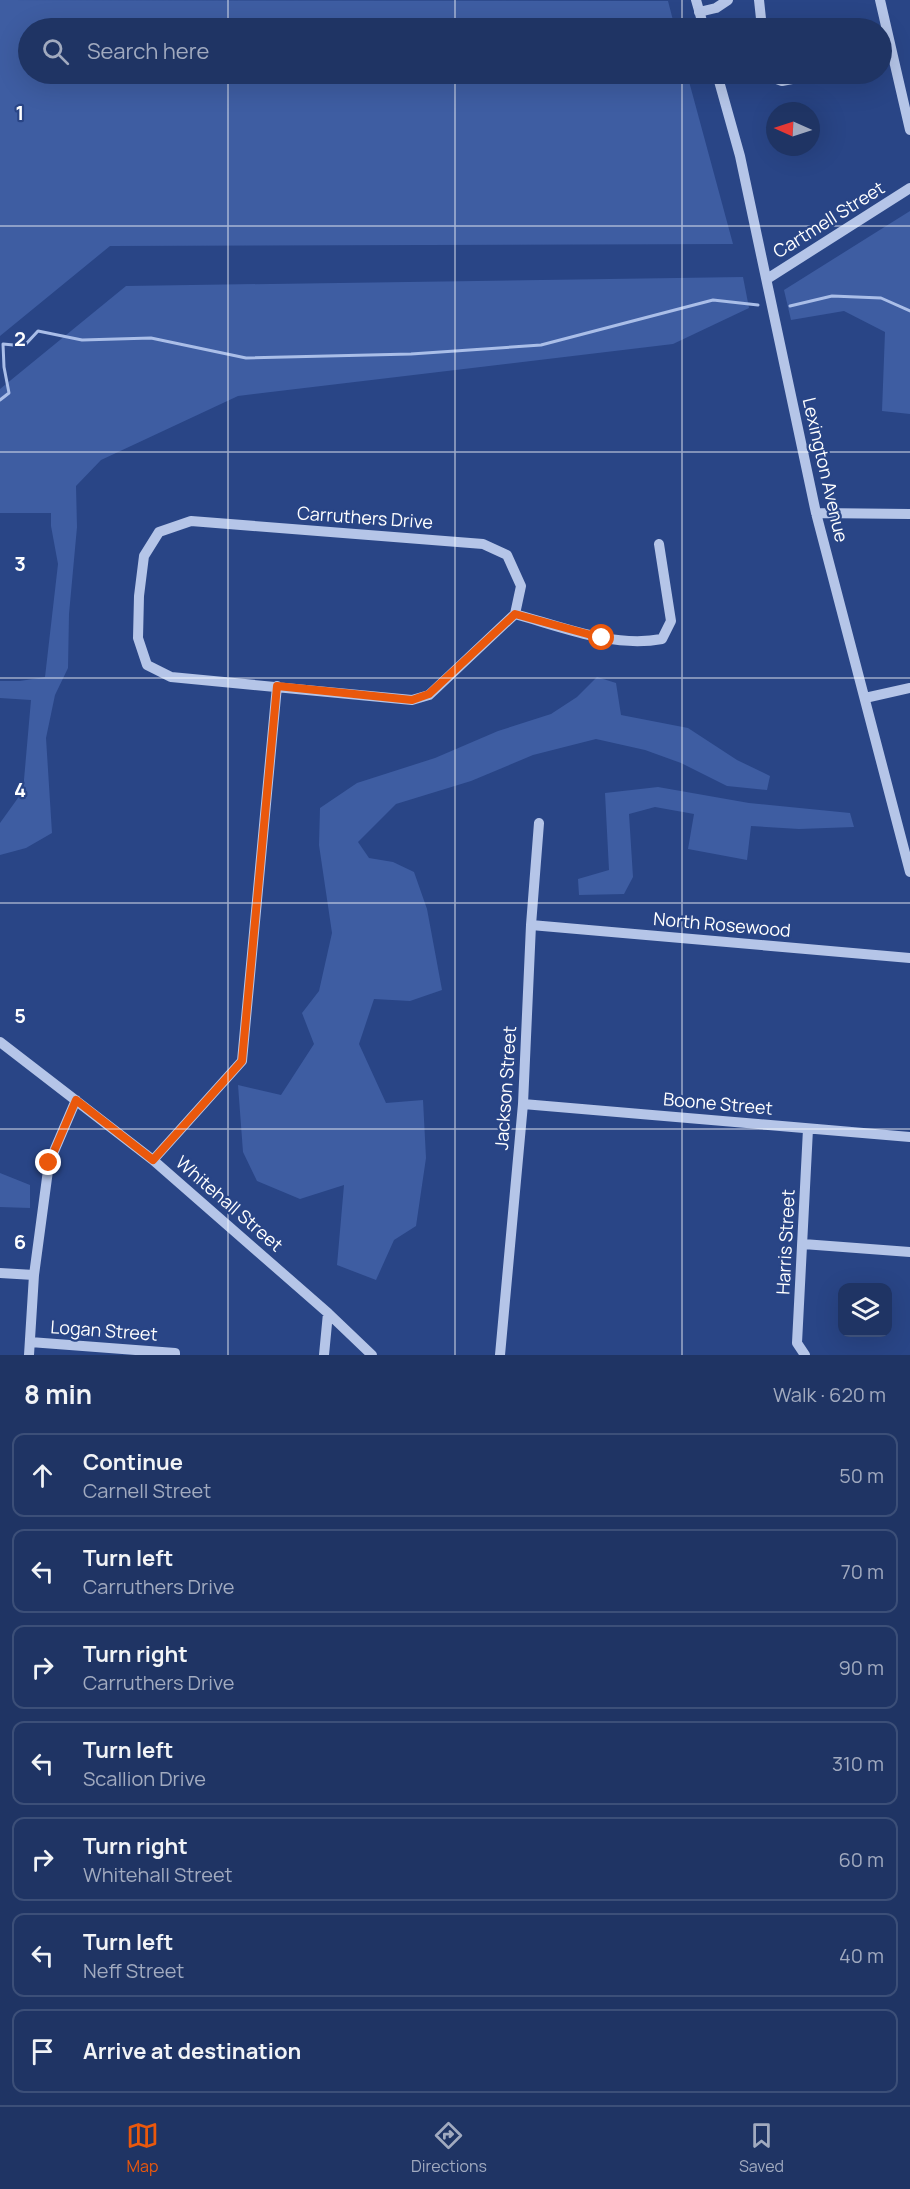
<!DOCTYPE html>
<html lang="en">
<head>
<meta charset="utf-8">
<style>
  body { margin:0; font-family:Manrope,sans-serif; background:#273c6a; color:#f1f3f6 }
  .controls { position:absolute; right:18px; bottom:18px; display:grid; overflow:hidden; border-radius:12px; box-shadow:0 6px 24px #0002 }
  .controls button { width:54px; height:54px; display:grid; place-items:center; padding:0; border:0; border-bottom:2px solid #3c4f78; background:#1f3464; color:#f1f3f6; font:30px sans-serif }
  .compass { position:absolute; left:766px; top:102px; width:54px; height:54px; border-radius:50%; background:#1f3464; box-shadow:0 6px 24px #0002; rotate:273deg }
  .stop { position:absolute; width:18px; height:18px; margin:-14px; border:4px solid #ea580c; border-radius:50%; background:#fff }
  .stop.end { background:#ea580c; border-color:#fff; box-shadow:0 2px 6px #0008 }
  .list { margin:0; padding:0; list-style:none }
  h2 { display:flex; justify-content:space-between; align-items:center; height:78px; margin:0; padding:0 24px; font-size:26px }
  h2 small { font-size:20px; font-weight:400; color:#a1aabf }
  .list li { display:grid; grid-template-columns:39px 1fr auto; gap:18px; align-items:center; box-sizing:border-box; height:84px; margin:0 12px 12px; padding:0 12px; border:2px solid #3c4f78; border-radius:12px }
  .list b { display:block; font-size:22px; white-space:nowrap }
  .list p { margin:0; font-size:20px; white-space:nowrap; color:#a1aabf }
  .list em { font-size:20px; font-style:normal; color:#a1aabf }
  .icon { flex:none; width:33px; height:33px; fill:none; stroke:currentColor; stroke-width:2; stroke-linecap:round; stroke-linejoin:round }
  .map { position:relative; flex:none; width:910px; height:1355px; overflow:hidden }
  .search { position:absolute; background:#1f3464; box-shadow:0 6px 24px #0002; left:18px; right:18px; top:18px; height:66px; display:flex; align-items:center; gap:15px; box-sizing:border-box; padding:0 21px; border-radius:33px; color:#a1aabf; font-size:22px }
  .sheet { height:750px; background:#1f3464 }
  nav { display:flex; justify-content:space-around; align-items:center; box-sizing:border-box; height:84px; border-top:2px solid #3c4f78; background:#1f3464; font-size:16px; color:#a1aabf }
  nav a { display:grid; justify-items:center; gap:3px }
  nav .on { color:#ea580c }
  .map>svg:first-child { display:block }
</style>
</head>
<body>
<div class="map">
<svg width="910" height="1355" viewBox="0 0 910 1355">
  <rect width="100%" height="100%" fill="#294586"/>
  <path fill="#3e5da2" d="M0 0 668 1 675 28H28V74H687L733 244 110 246 0 336Z
    M910 211V414L882 411 885 332 844 311 791 320 784 290Z
    M743 277 749 308 673 344 238 396 101 460 76 486 77 527 69 614 68 668 55 695 46 738 52 833 26 848 0 855V823L23 791 31 700 0 698V681H20L45 677 58 564 51 526V513H0V389L126 286Z
    M597 677 616 683 621 715 688 728 737 760 770 776 767 790 727 786 681 763 645 750 596 739 533 755 471 781 396 804 358 842 369 858 393 862 414 872 427 909 442 990 410 1001 374 999 359 1044 386 1103 423 1100 426 1158 416 1226 394 1240 376 1280 337 1265 344 1185 300 1199 257 1181 243 1152 238 1085 281 1095 314 1044 302 1013 319 991 332 933 319 845 320 808 357 783 435 758 498 731 551 714 577 697Z
    M658 787 749 803 850 813 854 827 799 829 751 826 747 860 688 849 694 814 655 807 629 814 633 877 624 894 579 895 578 879 609 870 605 793Z
    M0 1173 30 1185V1208L0 1207Z"/>
  <g fill="none" stroke-linecap="round" stroke-linejoin="round">
    <path stroke="#aabee8" stroke-width="3" d="M790 306 832 296 881 298 910 311
      M0 400 9 393 4 367 3 344 24 346 38 331 82 340 151 338 246 358 411 354 541 345 713 300 758 305"/>
    <path stroke="#b5c5e8" stroke-width="10" d="M696 0 704 28
      M759 0 762 28
      M880 0 910 130
      M699 12 716 8 728 0
      M717 74 740 156 816 513 910 872
      M773 74 774 78 782 81 817 74
      M767 279 910 188
      M816 513 910 514
      M191 521 483 544 507 555 521 586 515 614 429 695 412 700 171 677 147 665 138 638 139 596 144 556 159 532Z
      M515 614C562 627 613 648 662 639L671 621 659 544
      M865 698 910 688
      M531 925 910 958
      M0 1042 153 1160 328 1313 372 1355
      M523 1104 910 1137
      M153 1160 242 1061 277 686
      M803 1244 910 1252
      M0 1273 34 1275
      M30 1342 175 1353V1355
      M29 1355 34 1275 49 1163 76 1100
      M324 1355 328 1313
      M500 1355 523 1104 531 925 539 823
      M805 1355 797 1343 808 1129"/>
  </g>
  <g fill="none" stroke-linecap="round" stroke-linejoin="round">
    <path stroke="#ea580c" stroke-width="8" d="M49 1163 76 1100 153 1160 242 1061 277 686 412 700 429 694 515 614 602 638"/>
  </g>
  <path fill="none" stroke="#fff" stroke-width="1.5" stroke-opacity="0.55" d="M228 0V28M455 0V28M682 0V28M228 74V1355M455 74V1355M682 74V1355M0 226H910M0 452H910M0 678H910M0 903H910M0 1129H910"/>
  <g text-anchor="middle" stroke-width="4.5" stroke-linejoin="round" paint-order="stroke">
    <g font-size="18" fill="#fff" stroke="#294586">
      <text transform="translate(829 220) rotate(-32)" y="6">Cartmell Street</text>
      <text transform="translate(825 470) rotate(77)" y="6">Lexington Avenue</text>
      <text transform="translate(365 518) rotate(4)" y="6">Carruthers Drive</text>
      <text transform="translate(722 925) rotate(5)" y="6">North Rosewood</text>
      <text transform="translate(506 1088) rotate(-86)" y="6">Jackson Street</text>
      <text transform="translate(718 1104) rotate(5)" y="6">Boone Street</text>
      <text transform="translate(229 1204) rotate(41)" y="6">Whitehall Street</text>
      <text transform="translate(786 1242) rotate(-87)" y="6">Harris Street</text>
      <text transform="translate(104 1331) rotate(4)" y="6">Logan Street</text>
    </g>
  </g>
  <g font-size="20" text-anchor="middle" font-weight="bold" fill="#fff" stroke="#294586" stroke-width="4.5" stroke-linejoin="round" paint-order="stroke">
    <text x="20" y="120">1</text>
    <text x="20" y="346">2</text>
    <text x="20" y="571">3</text>
    <text x="20" y="797">4</text>
    <text x="20" y="1023">5</text>
    <text x="20" y="1249">6</text>
  </g>
</svg>
<div class="controls">
<button><svg class="icon" aria-label="layers" viewBox="0 0 24 24"><path d="M12 4l9 5-9 5-9-5zM3 14l9 5 9-5"/></svg></button>
</div>
<svg class="compass" viewBox="-18 -18 36 36"><path d="M0-13l5 13h-10z" fill="#e53935"/><path d="M0 13l5-13h-10z" fill="#a1aabf"/></svg>
<div class="stop" style="left:602px;top:638px"></div>
<div class="stop end" style="left:49px;top:1163px"></div>
<div class="search"><svg class="icon" aria-label="search" viewBox="0 0 24 24"><circle cx="10" cy="10" r="6"/><path d="M15 15l6 6"/></svg>Search here</div>
</div>
<section class="sheet">
<h2>8 min<small>Walk · 620 m</small></h2>
<ul class="list">
<li><svg class="icon" aria-label="ahead" viewBox="0 0 24 24"><path d="M12 20V5M6 11l6-6 6 6"/></svg><div><b>Continue</b><p>Carnell Street</p></div><em>50 m</em></li>
<li><svg class="icon" aria-label="left" viewBox="0 0 24 24"><path d="M17 20v-9H6M10 6l-5 5 5 5"/></svg><div><b>Turn left</b><p>Carruthers Drive</p></div><em>70 m</em></li>
<li><svg class="icon" aria-label="right" viewBox="0 0 24 24"><path d="M7 20v-9h11M14 6l5 5-5 5"/></svg><div><b>Turn right</b><p>Carruthers Drive</p></div><em>90 m</em></li>
<li><svg class="icon" aria-label="left" viewBox="0 0 24 24"><path d="M17 20v-9H6M10 6l-5 5 5 5"/></svg><div><b>Turn left</b><p>Scallion Drive</p></div><em>310 m</em></li>
<li><svg class="icon" aria-label="right" viewBox="0 0 24 24"><path d="M7 20v-9h11M14 6l5 5-5 5"/></svg><div><b>Turn right</b><p>Whitehall Street</p></div><em>60 m</em></li>
<li><svg class="icon" aria-label="left" viewBox="0 0 24 24"><path d="M17 20v-9H6M10 6l-5 5 5 5"/></svg><div><b>Turn left</b><p>Neff Street</p></div><em>40 m</em></li>
<li><svg class="icon" aria-label="arrive" viewBox="0 0 24 24"><path d="M6 21V4h12l-3 4 3 4H6"/></svg><div><b>Arrive at destination</b></div></li>
</ul>
</section>
<nav>
<a class="on"><svg class="icon" aria-label="map" viewBox="0 0 24 24"><path d="M3 6l6-2 6 2 6-2v14l-6 2-6-2-6 2zM9 4v14M15 6v14"/></svg>Map</a>
<a><svg class="icon" aria-label="directions" viewBox="0 0 24 24"><path d="M12 3l9 9-9 9-9-9zM9 14v-3h6M13 9l2 2-2 2"/></svg>Directions</a>
<a><svg class="icon" aria-label="saved" viewBox="0 0 24 24"><path d="M7 4h10v16l-5-4-5 4z"/></svg>Saved</a>
</nav>
</body>
</html>
